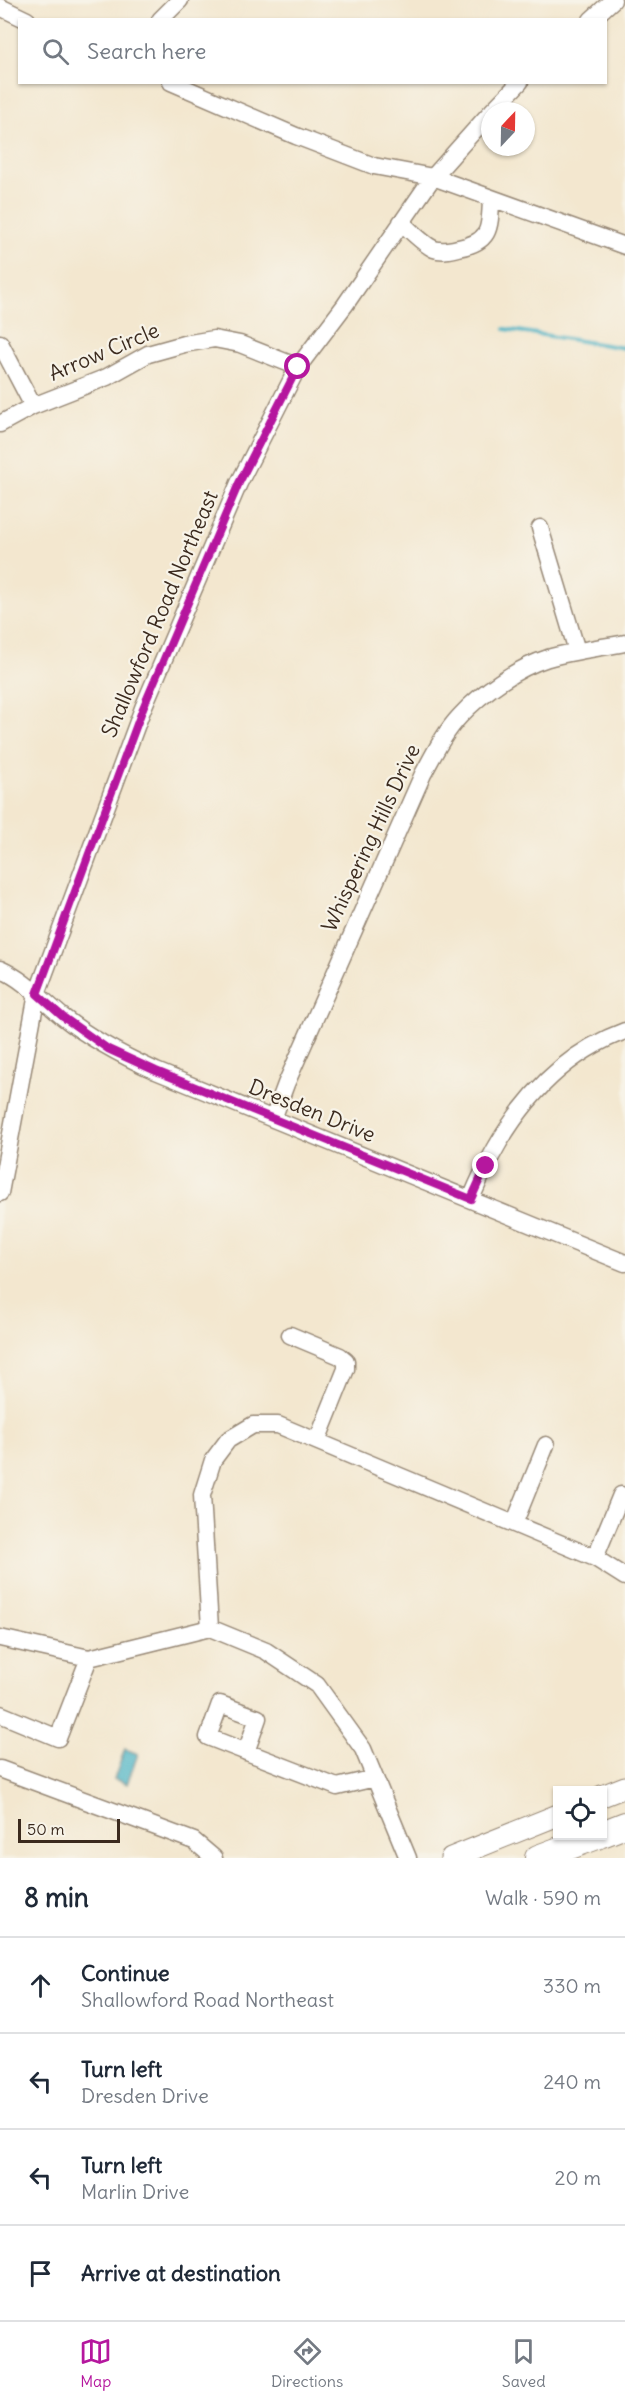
<!DOCTYPE html>
<html lang="en">
<head>
<meta charset="utf-8">
<style>
  body { margin:0; font-family:Delius,sans-serif; background:#f2f2f3; color:#1f2937 }
  .controls { position:absolute; right:18px; bottom:18px; display:grid; overflow:hidden; border-radius:0px; box-shadow:0 2px 4px #0004 }
  .controls button { width:54px; height:54px; display:grid; place-items:center; padding:0; border:0; border-bottom:2px solid #e0e1e3; background:#fff; color:#1f2937; font:30px sans-serif }
  .compass { position:absolute; left:481px; top:102px; width:54px; height:54px; border-radius:50%; background:#fff; box-shadow:0 2px 4px #0004; rotate:22deg }
  .scale { position:absolute; left:18px; bottom:15px; width:102px; box-sizing:border-box; padding-left:6px; border:3px solid #3b2a1e; border-top:0; font-size:16px; line-height:21px; white-space:nowrap; color:#3b2a1e; -webkit-text-stroke:4px #f7f3e8; paint-order:stroke }
  .stop { position:absolute; width:18px; height:18px; margin:-14px; border:4px solid #b5179e; border-radius:50%; background:#fff }
  .stop.end { background:#b5179e; border-color:#fff; box-shadow:0 2px 6px #0008 }
  .list { margin:0; padding:0; list-style:none }
  h2 { display:flex; justify-content:space-between; align-items:center; height:78px; margin:0; padding:0 24px; font-size:26px }
  h2 small { font-size:20px; font-weight:400; color:#747a83 }
  .list li { display:grid; grid-template-columns:39px 1fr auto; gap:18px; align-items:center; box-sizing:border-box; height:96px; padding:0 24px; border-top:2px solid #e0e1e3 }
  .list b { display:block; font-size:22px; white-space:nowrap }
  .list p { margin:0; font-size:20px; white-space:nowrap; color:#747a83 }
  .list em { font-size:20px; font-style:normal; color:#747a83 }
  .icon { flex:none; width:33px; height:33px; fill:none; stroke:currentColor; stroke-width:2; stroke-linecap:round; stroke-linejoin:round }
  .map { position:relative; flex:none; width:625px; height:1858px; overflow:hidden }
  .search { position:absolute; background:#fff; box-shadow:0 2px 4px #0004; left:18px; right:18px; top:18px; height:66px; display:flex; align-items:center; gap:15px; box-sizing:border-box; padding:0 21px; border-radius:0px; color:#747a83; font-size:22px }
  .sheet { height:462px; background:#fff }
  nav { display:flex; justify-content:space-around; align-items:center; box-sizing:border-box; height:84px; border-top:2px solid #e0e1e3; background:#fff; font-size:16px; color:#747a83 }
  nav a { display:grid; justify-items:center; gap:3px }
  nav .on { color:#b5179e }
  .map>svg:first-child { display:block }
</style>
</head>
<body>
<div class="map">
<svg width="625" height="1858" viewBox="0 0 625 1858">
  <rect width="100%" height="100%" fill="#f7f3e8"/>
  <filter id="ink" filterUnits="userSpaceOnUse"><feTurbulence type="fractalNoise" baseFrequency=".0167" numOctaves="2"/><feDisplacementMap in="SourceGraphic" scale="12" xChannelSelector="R" yChannelSelector="G"/><feConvolveMatrix kernelMatrix="1 2 1 2 8 2 1 2 1" color-interpolation-filters="sRGB"/></filter>
  <filter id="wash" filterUnits="userSpaceOnUse"><feTurbulence type="fractalNoise" baseFrequency=".008" numOctaves="4" result="noise"/><feDisplacementMap in="SourceGraphic" scale="24" xChannelSelector="R" yChannelSelector="G"/><feGaussianBlur stdDeviation="1.35" result="paint"/><feColorMatrix in="noise" values="0 0 0 0 0 0 0 0 0 0 0 0 0 0 0 0 0 1.4 0 .05"/><feComposite in="paint" operator="in"/></filter>
  <g filter="url(#wash)">
    <rect width="100%" height="100%" fill="#f3e7cf"/>
    <path fill="#48b3c5" stroke="#426e72" stroke-width="1.5" d="M125 1749 138 1754 127 1784 114 1779Z"/>
    <g fill="none" stroke-linecap="round" stroke-linejoin="round">
      <path stroke="#48b3c5" stroke-width="4" d="M505 329 625 348"/>
    </g>
  </g>
  <g filter="url(#ink)">
    <g fill="none" stroke-linecap="round" stroke-linejoin="round">
      <g stroke="#978876" stroke-width="19">
        <path id="minor" d="M0 7 27 20
          M160 20 180 0
          M591 20 613 0
          M171 82 296 136 374 166 433 177 625 246
          M492 111 520 82
          M401 222C411 231 423 244 434 249 442 252 450 250 458 248 491 242 490 228 491 198
          M0 343 33 406
          M0 424 33 406 107 377 148 354 184 344 214 339 240 344 298 367
          M540 528 577 651
          M0 969C25 980 42 1000 63 1017 92 1040 123 1056 156 1071L625 1263
          M273 1119 286 1084 423 774C434 754 444 733 460 716 482 692 517 668 548 658 573 651 599 648 625 643
          M0 1193 37 994 143 708 239 483 298 367 345 305 433 177 490 113
          M471 1199C501 1126 548 1059 625 1031
          M290 1335 340 1356 346 1361V1369L317 1441
          M514 1524 546 1445
          M595 1558 621 1495
          M210 1628 202 1495 213 1460 228 1440 253 1425H278L595 1558 625 1577
          M0 1638 89 1658 210 1628 266 1651 317 1685 363 1749 408 1858
          M0 1714 58 1738 89 1658
          M246 1752 258 1718 220 1704 208 1737 337 1787 375 1778
          M0 1769 194 1841 214 1858"/>
      </g>
      <g stroke="#978876" stroke-width="23">
        <path id="major" d="M602 1796 625 1787
          M451 1858 558 1815"/>
      </g>
      <g stroke="#978876" stroke-width="28">
        <path id="highway" d="M602 1834 625 1825
          M538 1858 597 1836"/>
      </g>
      <use href="#minor" stroke="#fff" stroke-width="16"/>
      <use href="#major" stroke="#fff" stroke-width="21"/>
      <use href="#highway" stroke="#fff" stroke-width="26"/>
    </g>
  </g>
  <g fill="none" stroke-linecap="round" stroke-linejoin="round" filter="url(#ink)">
    <path stroke="#b5179e" stroke-width="8" d="M298 367 239 483 143 708 37 994 63 1017 108 1049 156 1071 471 1199 486 1166"/>
  </g>
  <g text-anchor="middle" stroke-width="4.5" stroke-linejoin="round" paint-order="stroke">
    <g font-size="21" fill="#3b2a1e" stroke="#f7f3e8">
      <text transform="translate(104 352) rotate(-23)" y="7">Arrow Circle</text>
      <text transform="translate(160 614) rotate(-67)" y="7">Shallowford Road Northeast</text>
      <text transform="translate(371 838) rotate(-65)" y="7">Whispering Hills Drive</text>
      <text transform="translate(312 1111) rotate(22)" y="7">Dresden Drive</text>
    </g>
  </g>
</svg>
<div class="controls">
<button><svg class="icon" aria-label="locate" viewBox="0 0 24 24"><circle cx="12" cy="12" r="6"/><path d="M12 2v4M12 18v4M2 12h4M18 12h4"/></svg></button>
</div>
<svg class="compass" viewBox="-18 -18 36 36"><path d="M0-13l5 13h-10z" fill="#e53935"/><path d="M0 13l5-13h-10z" fill="#747a83"/></svg>
<div class="scale">50 m</div>
<div class="stop" style="left:298px;top:367px"></div>
<div class="stop end" style="left:486px;top:1166px"></div>
<div class="search"><svg class="icon" aria-label="search" viewBox="0 0 24 24"><circle cx="10" cy="10" r="6"/><path d="M15 15l6 6"/></svg>Search here</div>
</div>
<section class="sheet">
<h2>8 min<small>Walk · 590 m</small></h2>
<ul class="list">
<li><svg class="icon" aria-label="ahead" viewBox="0 0 24 24"><path d="M12 20V5M6 11l6-6 6 6"/></svg><div><b>Continue</b><p>Shallowford Road Northeast</p></div><em>330 m</em></li>
<li><svg class="icon" aria-label="left" viewBox="0 0 24 24"><path d="M17 20v-9H6M10 6l-5 5 5 5"/></svg><div><b>Turn left</b><p>Dresden Drive</p></div><em>240 m</em></li>
<li><svg class="icon" aria-label="left" viewBox="0 0 24 24"><path d="M17 20v-9H6M10 6l-5 5 5 5"/></svg><div><b>Turn left</b><p>Marlin Drive</p></div><em>20 m</em></li>
<li><svg class="icon" aria-label="arrive" viewBox="0 0 24 24"><path d="M6 21V4h12l-3 4 3 4H6"/></svg><div><b>Arrive at destination</b></div></li>
</ul>
</section>
<nav>
<a class="on"><svg class="icon" aria-label="map" viewBox="0 0 24 24"><path d="M3 6l6-2 6 2 6-2v14l-6 2-6-2-6 2zM9 4v14M15 6v14"/></svg>Map</a>
<a><svg class="icon" aria-label="directions" viewBox="0 0 24 24"><path d="M12 3l9 9-9 9-9-9zM9 14v-3h6M13 9l2 2-2 2"/></svg>Directions</a>
<a><svg class="icon" aria-label="saved" viewBox="0 0 24 24"><path d="M7 4h10v16l-5-4-5 4z"/></svg>Saved</a>
</nav>
</body>
</html>
